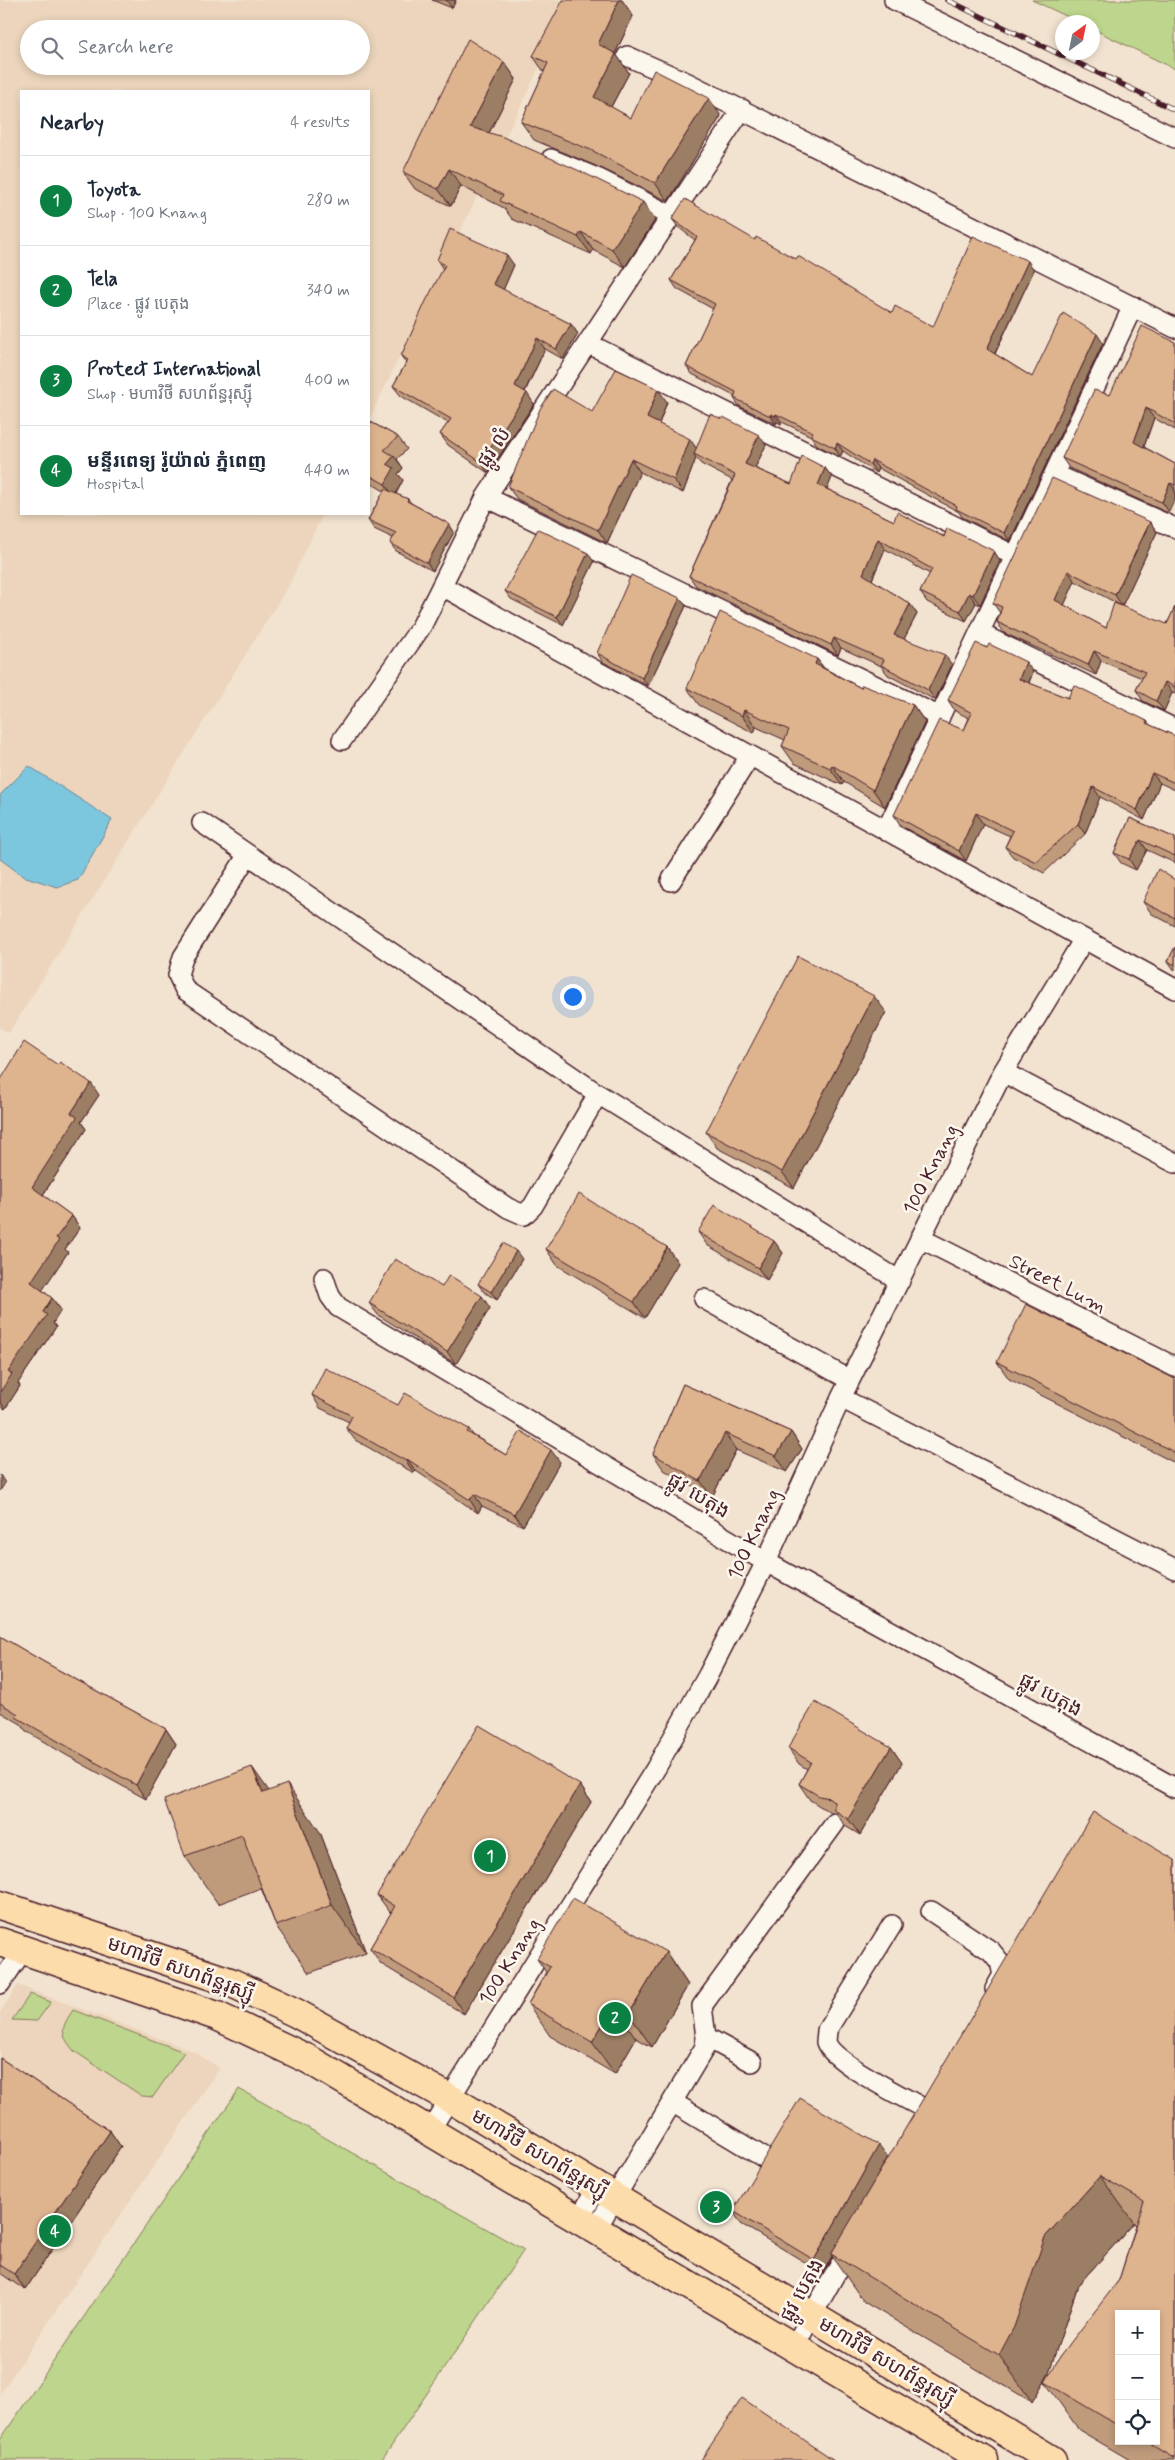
<!DOCTYPE html>
<html lang="en">
<head>
<meta charset="utf-8">
<style>
  body { margin:0; font-family:Mynerve,"Noto Sans Khmer",sans-serif; background:#f2f2f3; color:#1f2937 }
  .controls { position:absolute; right:15px; bottom:15px; display:grid; overflow:hidden; border-radius:0px; box-shadow:0 2px 8px #0003 }
  .controls button { width:45px; height:45px; display:grid; place-items:center; padding:0; border:0; border-bottom:1px solid #e0e1e3; background:#fff; color:#1f2937; font:25px sans-serif }
  .compass { position:absolute; left:1055px; top:15px; width:45px; height:45px; border-radius:50%; background:#fff; box-shadow:0 2px 8px #0003; rotate:33deg }
  .you { position:absolute; left:572px; top:996px; width:18px; height:18px; margin:-12px; border:4px solid #fff; border-radius:50%; background:#1a73e8; box-shadow:0 0 0 8px #1a73e833 }
  .badge { display:grid; place-items:center; width:32px; height:32px; border-radius:50%; background:#0b8043; color:#fff; font-size:16px; font-weight:700 }
  .pin { position:absolute; translate:-50% -50%; border:2px solid #fff; box-shadow:0 1px 5px #0006 }
  .list { margin:0; padding:0; list-style:none }
  h2 { display:flex; justify-content:space-between; align-items:center; height:65px; margin:0; padding:0 20px; font-size:21px }
  h2 small { font-size:16px; font-weight:400; color:#747a83 }
  .list li { display:grid; grid-template-columns:32px 1fr auto; gap:15px; align-items:center; box-sizing:border-box; height:90px; padding:0 20px; border-top:1px solid #e0e1e3 }
  .list b { display:block; font-size:19px; white-space:nowrap }
  .list p { margin:0; font-size:16px; white-space:nowrap; color:#747a83 }
  .list em { font-size:16px; font-style:normal; color:#747a83 }
  .icon { flex:none; width:28px; height:28px; fill:none; stroke:currentColor; stroke-width:2; stroke-linecap:round; stroke-linejoin:round }
  .map { position:relative; flex:none; width:1175px; height:2460px; overflow:hidden }
  .search { position:absolute; background:#fff; box-shadow:0 2px 8px #0003; left:20px; top:20px; width:350px; height:55px; display:flex; align-items:center; gap:12px; box-sizing:border-box; padding:0 18px; border-radius:28px; color:#747a83; font-size:19px }
  .panel { position:absolute; background:#fff; box-shadow:0 2px 8px #0003; left:20px; top:90px; width:350px; height:425px; border-radius:0px }
  .map>svg:first-child { display:block }
</style>
</head>
<body>
<div class="map">
<svg width="1175" height="2460" viewBox="0 0 1175 2460">
  <rect width="100%" height="100%" fill="#f2e3d0"/>
  <filter id="ink" filterUnits="userSpaceOnUse"><feTurbulence type="fractalNoise" baseFrequency=".02" numOctaves="2"/><feDisplacementMap in="SourceGraphic" scale="10" xChannelSelector="R" yChannelSelector="G"/><feConvolveMatrix kernelMatrix="1 2 1 2 8 2 1 2 1" color-interpolation-filters="sRGB"/></filter>
  <g filter="url(#ink)">
    <path fill="#ecd5bc" fill-rule="evenodd" d="M0 0H572L369 420V91H21V514H323L289 585 9 1033 0 1028ZM29 29H361V66H29Z
      M18 1985 193 2051 220 2068 0 2394V2012Z"/>
    <path fill="#bdd58c" stroke="#847a5c" d="M1032 0H1175V69L1093 29 1092 22H1079Z
      M30 1994 51 2002 37 2021 12 2020Z
      M73 2010 184 2052 153 2097 142 2096 74 2051C59 2033 61 2028 73 2010Z
      M239 2089 524 2250 382 2460H0V2440Z"/>
    <path fill="#7dc7de" stroke="#698496" d="M29 766 112 820 78 880 57 887 23 876 0 859V795Z"/>
    <g fill="none" stroke-linecap="round" stroke-linejoin="round">
      <g stroke="#4a1f2b" stroke-width="22">
        <path id="minor" d="M894 0 1175 138
          M627 56 688 83 1175 328
          M551 159 599 179 672 216
          M589 344 1015 556
          M1054 474 1175 528
          M486 497 940 717
          M442 586 1175 989
          M979 633 1175 729
          M342 740 421 627 486 497 742 109
          M202 823 598 1094 900 1281
          M886 831 1133 306
          M247 856 183 957 178 975 185 990 508 1208 524 1215 533 1206 598 1094
          M671 881 750 756
          M1003 1072 1175 1163
          M920 1238 1175 1367
          M324 1278 330 1296 338 1307 766 1562 1175 1788
          M704 1299 850 1380
          M841 1398 1175 1569
          M931 1911 991 1951 1000 1962 1003 1975 995 1989
          M892 1925 827 2030C827 2034 826 2039 826 2042 832 2062 907 2099 927 2110
          M0 1984 23 1950
          M706 2037 752 2062
          M672 2102 768 2160
          M430 2130 656 1768 708 1675 766 1562 841 1398 1003 1072 1084 939
          M579 2219 597 2188
          M596 2229 705 2047 706 2037 702 2006 835 1823
          M794 2347 852 2244"/>
      </g>
      <g stroke="#4a1f2b" stroke-width="31">
        <path id="trunk" d="M0 1905 230 1982 296 2013 449 2098 1052 2460
          M0 1942 217 2016 308 2059 984 2460"/>
      </g>
      <use href="#minor" stroke="#fbf7ec" stroke-width="19"/>
      <use href="#trunk" stroke="#fddcac" stroke-width="28"/>
      <g stroke="#4a1f2b" stroke-width="5.5">
        <path id="rail" d="M947 0 1175 110"/>
      </g>
      <use href="#rail" stroke="#fbf7ec" stroke-width="4" stroke-dasharray="11" stroke-linecap="butt"/>
    </g>
    <path fill="#bf9b7b" stroke="#4a1f2b" fill-rule="evenodd" d="M432 0H456L452 8Z
      M619 0H622L633 16 615 54H616L629 73 611 107 631 118 721 116 668 201 603 169 534 140 521 122 544 72 533 56Z
      M504 62 516 79 489 133 655 220 625 267 593 250 591 254 512 219 504 208 461 186 451 206 415 189 403 172Z
      M672 219 755 240 892 313 933 327 1034 270 995 354 1032 377 1103 343 1010 541 962 517 959 512 878 468 876 473 843 451 840 457 817 445 811 436 782 422 781 424 777 422 776 424 739 406 734 398V396L692 374 686 366 713 309 677 289 671 280 695 240 678 227Z
      M437 260 514 265 503 290 571 324 578 334 563 359 545 349 525 392 534 404 488 473 448 445 440 434 448 423 401 396 393 386 406 363 401 356 443 269Z
      M1175 342V430L1154 418 1144 447 1175 464V498L1169 512H1166L1069 468 1062 458 1110 395Z
      M667 402 659 424 696 448 766 445 755 468 791 484 825 468 832 477 827 489 894 521 994 551 1000 561 980 605 976 603 966 621 927 602 920 592 930 574 885 549 872 580 910 604 917 614 904 639 952 665 935 700 888 675 881 666 841 648 838 655 696 586 689 576 732 480 701 464 696 458 683 493 640 472 607 543 517 499 508 487 592 412Z
      M369 421 398 437 407 449 397 459 403 468 398 474 403 480 396 494 408 499 411 503 449 524 454 532 433 571 396 551 390 543 393 538 374 529 368 520 384 491 369 482Z
      M1150 522 1157 532 1122 606 1075 581 1064 605 1106 628 1167 624 1175 607V694L1172 693 1164 711 1143 701 1136 690 1142 678 1101 661 1096 675 1004 633 997 622 1000 613 993 603Z
      M594 562 563 625 511 599 505 591Z
      M680 598 686 606 648 686 603 662 597 653Z
      M817 659 824 668 861 688 913 705 925 722 885 807 844 782 842 785 794 763 782 746 785 740 756 727 754 733 699 705 687 688Z
      M1033 672 1029 683 1068 698 1147 721 1150 725 1175 736V790L1160 783 1144 820 1100 797 1085 834 1044 873 1013 857 1005 847 1010 836 983 824 966 861 901 826 894 815 964 730 969 718 955 711 948 700Z
      M1130 818 1175 838V863L1147 850 1136 870 1121 863 1114 853Z
      M1175 880V926L1152 914 1143 902Z
      M1175 947V971L1168 961Z
      M886 1012 794 1188 717 1148 706 1132Z
      M0 1081 99 1095 81 1122 86 1129 43 1195 72 1216 80 1228 65 1249 68 1252 42 1290 52 1298 61 1310 53 1323 56 1327 18 1383 20 1386 5 1409 0 1406Z
      M698 1232 774 1241 783 1253 767 1280 707 1245Z
      M667 1247 678 1263 645 1318 557 1265 546 1249Z
      M522 1259 497 1300 484 1292 478 1284Z
      M442 1287 490 1308 456 1364 378 1315 369 1303Z
      M997 1362 1175 1379V1463L1009 1379Z
      M683 1384 791 1432 802 1449 787 1472 736 1450 712 1497 664 1470 653 1454Z
      M312 1395 398 1405 469 1429 473 1435 506 1455 560 1462 523 1526 482 1506 478 1513 416 1471 414 1473 355 1440 346 1428 349 1422 320 1408Z
      M0 1636 44 1662 166 1729 176 1744 146 1799 66 1755 26 1731 21 1724 0 1712Z
      M891 1747 902 1763 860 1835 845 1826 836 1813H831L810 1800 799 1784 807 1769 799 1764 788 1748Z
      M580 1785 591 1802 464 2014 381 1964 370 1948 391 1913 389 1911 377 1895Z
      M269 1791 320 1832 366 1953 309 1973 276 1926 261 1888 218 1904 185 1856Z
      M1175 1860V2460H1130L1079 2430 1045 2382 1119 2280 1136 2225 1134 2223 1078 2285 1048 2375 1032 2402 864 2302 832 2256 823 2273 741 2224 733 2211 888 2157 873 2183ZM1119 2314 1156 2441H1119Z
      M666 1952 688 1985 652 2047 636 2038 615 2074 550 2036 528 2004 546 1972 537 1959Z
      M0 2058 110 2131 121 2147 25 2290 0 2273Z"/>
    <path fill="#9b7e64" stroke="#4a1f2b" d="M446 0H456L452 8Z
      M619 0H622L633 16 611 62 598 44Z
      M616 54 629 73 606 116 594 97Z
      M504 62 516 79 483 145 470 127Z
      M709 98 721 116 668 201 655 183Z
      M449 169 461 186 451 206 438 189Z
      M643 202 655 220 625 267 612 249Z
      M581 232 593 250 591 254 578 237Z
      M507 255 514 265 501 295 493 284Z
      M1028 261 1034 270 993 357 987 349Z
      M571 324 578 334 563 359 556 349Z
      M1097 334 1103 343 1010 541 1004 533Z
      M537 338 545 349 522 397 515 386Z
      M658 389 667 402 656 431 647 418Z
      M527 393 534 404 488 473 481 462Z
      M1146 408 1154 418 1142 452 1134 442Z
      M771 414 777 422 776 424 770 416Z
      M776 414 782 422 781 424 775 416Z
      M759 435 766 445 752 474 745 464Z
      M690 439 699 452 694 454 696 458 683 493 674 480Z
      M837 443 843 451 840 457 835 448Z
      M394 456 403 468 398 474 403 480 394 497 385 484 387 464Z
      M631 459 640 472 607 543 598 530Z
      M872 460 878 468 876 473 870 464Z
      M825 468 832 477 825 495 818 485Z
      M1170 483 1175 490V498L1169 512 1162 502Z
      M1150 522 1157 532 1122 606 1115 595Z
      M449 524 454 532 433 571 427 563Z
      M878 539 885 549 870 584 863 574Z
      M994 551 1000 561 980 605 973 595Z
      M588 553 594 562 563 625 557 617Z
      M1068 571 1075 581 1062 610 1055 600Z
      M969 593 976 603 966 621 960 611Z
      M680 598 686 606 648 686 642 678Z
      M910 604 917 614 901 645 894 635Z
      M834 638 841 648 838 655 831 645Z
      M1094 651 1101 661 1096 675 1088 665Z
      M945 655 952 665 935 700 928 690Z
      M817 659 829 676 815 664Z
      M1026 662 1033 672 1026 689 1019 679Z
      M1165 682 1172 693 1164 711 1156 701Z
      M913 705 925 722 885 807 873 790Z
      M744 710 756 727 754 733 742 716Z
      M832 765 844 782 842 785 830 768Z
      M1152 773 1160 783 1144 820 1137 810Z
      M1093 787 1100 797 1085 834 1078 824Z
      M976 813 983 824 966 861 959 851Z
      M1140 840 1147 850 1136 870 1129 859Z
      M874 996 886 1012 794 1188 782 1172Z
      M91 1083 99 1095 81 1122 86 1129 40 1199 32 1187 71 1113Z
      M72 1216 80 1228 65 1249 68 1252 40 1294 31 1282 56 1238Z
      M774 1241 783 1253 767 1280 758 1268Z
      M667 1247 678 1263 645 1318 634 1302Z
      M516 1251 522 1259 497 1300 491 1292Z
      M482 1296 490 1308 456 1364 447 1352Z
      M52 1298 61 1310 53 1323 56 1327 18 1383 20 1386 5 1409 0 1401V1392L8 1372 43 1312Z
      M791 1432 802 1449 787 1472 776 1456Z
      M725 1433 736 1450 712 1497 700 1481Z
      M551 1450 560 1462 523 1526 514 1514Z
      M407 1459 416 1471 414 1473 406 1461Z
      M0 1475 5 1483 0 1491Z
      M474 1494 482 1506 478 1513 470 1500Z
      M166 1729 176 1744 146 1799 136 1785Z
      M891 1747 902 1763 860 1835 848 1819Z
      M252 1767 286 1815 263 1793Z
      M287 1784 320 1832 366 1953 332 1905Z
      M580 1785 591 1802 464 2014 453 1997Z
      M666 1952 688 1985 652 2047 629 2014Z
      M614 2006 636 2038 615 2074 592 2042Z
      M110 2131 121 2147 25 2290 14 2274Z
      M879 2145 888 2157 833 2255 831 2254 832 2256 823 2273 814 2260Z
      M1100 2176 1134 2223 1078 2285 1048 2375 1032 2402 999 2355 1045 2237Z"/>
    <path fill="#deb48f" stroke="#4a1f2b" d="M563 0H619L598 44 616 54 594 97 631 118 654 70 709 98 655 183 591 150 521 122 548 63 533 56Z
      M468 39 504 62 470 127 503 137 582 172 643 202 612 249 581 232 578 237 500 201 503 195 449 169 438 189 403 172Z
      M685 199 755 240 756 237 796 259 798 256 892 313 895 306 933 327 973 236 1028 261 987 349 1032 377 1063 313 1097 334 1004 533 956 509 957 506 872 460 870 464 837 443 835 448 811 436 813 432 776 414 775 416 771 414 770 416 734 398 736 392 686 366 715 304 671 280 697 237 672 219Z
      M450 229 507 255 493 284 571 324 556 349 537 338 515 386 527 393 481 462 440 434 451 419 393 386 408 360 401 356 426 301 445 265 437 260Z
      M1142 326 1175 342V424L1146 408 1134 442 1175 464V485L1170 483 1162 502 1159 501 1062 458 1094 390 1110 395Z
      M616 369 658 389 647 418 690 439 674 480 631 459 598 530 508 487 540 409 553 389 592 412Z
      M710 414 722 419 723 417 759 435 745 464 791 484 802 456 825 468 818 485 894 521 897 512 944 537 947 528 994 551 973 595 969 593 960 611 920 592 932 569 878 539 863 574 910 604 894 635 945 655 928 690 881 665 884 660 834 638 831 645 689 576 735 475 694 454Z
      M369 421 398 437 384 450 394 456 387 464 394 468 385 484 369 475Z
      M1052 478 1150 522 1115 595 1068 571 1055 600 1106 628 1114 603 1167 624 1175 607V687L1165 682 1156 701 1136 690 1145 672 1094 651 1088 665 997 622 1002 607 993 603Z
      M385 489 408 499 407 501 449 524 427 563 390 543 396 533 368 520Z
      M538 529 588 553 557 617 505 591Z
      M631 575 680 598 642 678 597 653Z
      M720 612 817 659 815 664 861 688 862 685 913 705 873 790 832 765 830 768 782 746 789 730 744 710 742 716 687 688Z
      M976 643 987 648 989 644 1026 662 1019 679 1068 698 1074 685 1147 721 1146 723 1175 736V783L1152 773 1137 810 1093 787 1078 824 1036 862 1005 847 1013 831 976 813 959 851 894 815 939 720 964 730 972 713 948 700Z
      M1130 818 1175 838V856L1140 840 1129 859 1114 853Z
      M1158 869 1175 880V918L1143 902Z
      M1175 947V965L1168 961Z
      M798 956 874 996 782 1172 706 1132Z
      M24 1042 58 1065 60 1062 91 1083 71 1113 77 1117 32 1187 72 1216 56 1238 59 1240 31 1282 52 1298 43 1312 47 1315 8 1372 12 1374 0 1392V1081Z
      M579 1194 667 1247 634 1302 546 1249Z
      M714 1205 774 1241 758 1268 698 1232Z
      M503 1243 516 1251 491 1292 478 1284Z
      M395 1259 442 1287 449 1275 482 1296 447 1352 369 1303Z
      M1026 1304 1175 1379V1450L1174 1452 997 1362Z
      M325 1368 398 1405 405 1393 469 1429 467 1432 506 1455 521 1431 551 1450 514 1514 474 1494 470 1500 407 1459 406 1461 346 1428 352 1416 312 1395Z
      M683 1384 791 1432 776 1456 725 1433 700 1481 653 1454Z
      M0 1636 44 1662 166 1729 136 1785 56 1740 16 1717 18 1714 0 1703Z
      M815 1702 891 1747 848 1819 834 1810V1802L830 1798 819 1796 799 1784 811 1762 788 1748Z
      M479 1725 580 1785 453 1997 370 1948 395 1906 377 1895Z
      M252 1767 263 1793 287 1784 332 1905 276 1926 242 1835 185 1856 164 1800Z
      M1093 1812 1175 1860V2459L1145 2441H1156V2314H1119V2426L1045 2382 1061 2355 1119 2280 1144 2201 1100 2176 1045 2237 1014 2327 999 2355 831 2254Z
      M573 1898 666 1952 629 2014 614 2006 592 2042 528 2004 550 1967 537 1959Z
      M0 2058 110 2131 14 2274 0 2265Z
      M800 2098 879 2145 814 2260 733 2211Z
      M742 2398 834 2460H701Z"/>
  </g>
  <g text-anchor="middle" stroke-width="5" stroke-linejoin="round" paint-order="stroke">
    <g font-size="20" fill="#4a1f2b" stroke="#fbf7ec">
      <text transform="translate(493 447) rotate(-56)" y="7">ផ្លូវ លំ</text>
      <text transform="translate(930 1169) rotate(-63)" y="7">100 Knang</text>
      <text transform="translate(1058 1283) rotate(27)" y="7">Street Lum</text>
      <text transform="translate(699 1495) rotate(31)" y="7">ផ្លូវ បេតុង</text>
      <text transform="translate(753 1534) rotate(-65)" y="7">100 Knang</text>
      <text transform="translate(1051 1694) rotate(29)" y="7">ផ្លូវ បេតុង</text>
      <text transform="translate(509 1961) rotate(-58)" y="7">100 Knang</text>
      <text transform="translate(181 1968) rotate(20)" y="7">មហាវិថី សហព័ន្ធរុស្ស៊ី</text>
      <text transform="translate(540 2153) rotate(31)" y="7">មហាវិថី សហព័ន្ធរុស្ស៊ី</text>
      <text transform="translate(801 2290) rotate(-61)" y="7">ផ្លូវ បេតុង</text>
      <text transform="translate(887 2361) rotate(31)" y="7">មហាវិថី សហព័ន្ធរុស្ស៊ី</text>
    </g>
  </g>
</svg>
<div class="controls">
<button>+</button>
<button>−</button>
<button><svg class="icon" aria-label="locate" viewBox="0 0 24 24"><circle cx="12" cy="12" r="6"/><path d="M12 2v4M12 18v4M2 12h4M18 12h4"/></svg></button>
</div>
<svg class="compass" viewBox="-18 -18 36 36"><path d="M0-13l5 13h-10z" fill="#e53935"/><path d="M0 13l5-13h-10z" fill="#747a83"/></svg>
<div class="you"></div>
<div class="pin badge" style="left:490px;top:1856px">1</div>
<div class="pin badge" style="left:615px;top:2018px">2</div>
<div class="pin badge" style="left:716px;top:2207px">3</div>
<div class="pin badge" style="left:55px;top:2231px">4</div>
<div class="search"><svg class="icon" aria-label="search" viewBox="0 0 24 24"><circle cx="10" cy="10" r="6"/><path d="M15 15l6 6"/></svg>Search here</div>
<section class="panel">
<h2>Nearby<small>4 results</small></h2>
<ul class="list">
<li><span class="badge">1</span><div><b>Toyota</b><p>Shop · 100 Knang</p></div><em>280 m</em></li>
<li><span class="badge">2</span><div><b>Tela</b><p>Place · ផ្លូវ បេតុង</p></div><em>340 m</em></li>
<li><span class="badge">3</span><div><b>Protect International</b><p>Shop · មហាវិថី សហព័ន្ធរុស្ស៊ី</p></div><em>400 m</em></li>
<li><span class="badge">4</span><div><b>មន្ទីរពេទ្យ រ៉ូយ៉ាល់ ភ្នំពេញ</b><p>Hospital</p></div><em>440 m</em></li>
</ul>
</section>
</div>
</body>
</html>
